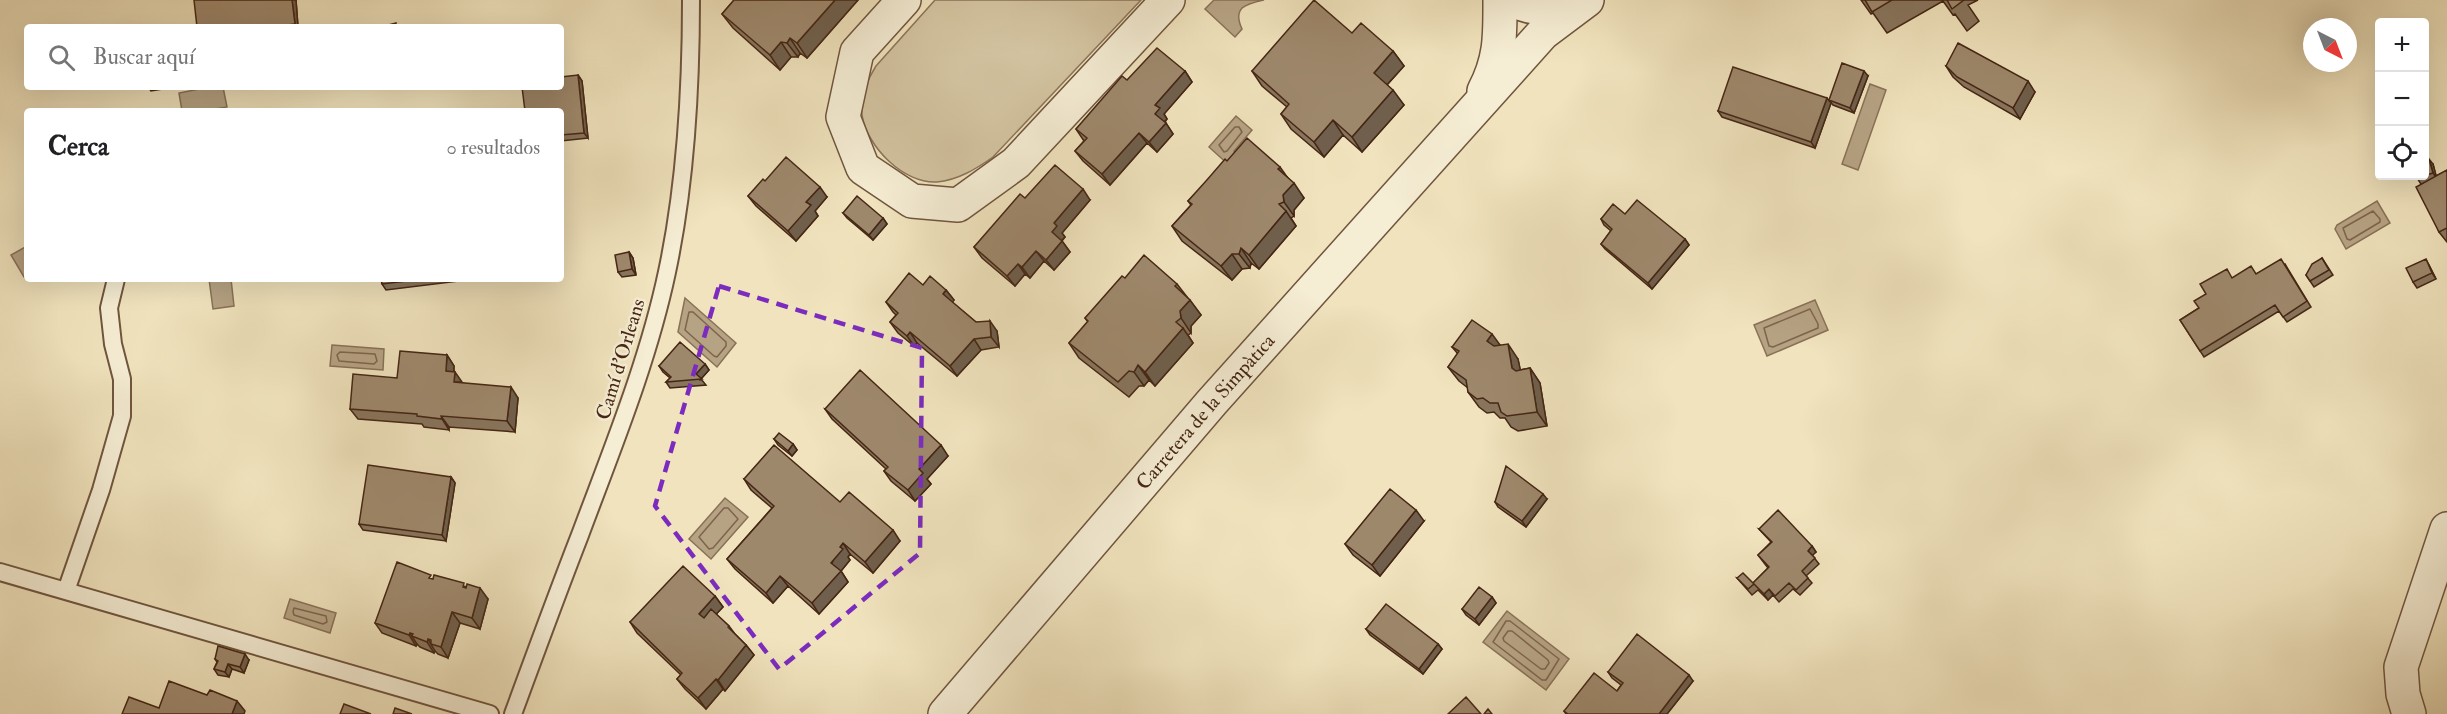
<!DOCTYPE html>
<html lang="es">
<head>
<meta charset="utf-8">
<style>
  body { margin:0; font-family:"IM FELL Double Pica",serif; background:#f6f6f6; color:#202124 }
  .controls { position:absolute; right:18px; top:18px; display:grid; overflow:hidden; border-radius:6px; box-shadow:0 6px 24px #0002 }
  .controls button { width:54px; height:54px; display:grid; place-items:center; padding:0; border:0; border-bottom:2px solid #e0e0e0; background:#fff; color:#202124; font:30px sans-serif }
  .compass { position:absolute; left:2303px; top:18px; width:54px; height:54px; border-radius:50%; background:#fff; box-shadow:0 6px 24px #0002; rotate:138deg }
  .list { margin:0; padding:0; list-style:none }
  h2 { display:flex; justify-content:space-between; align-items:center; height:78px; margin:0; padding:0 24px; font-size:26px }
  h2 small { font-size:20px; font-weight:400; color:#757577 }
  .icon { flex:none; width:33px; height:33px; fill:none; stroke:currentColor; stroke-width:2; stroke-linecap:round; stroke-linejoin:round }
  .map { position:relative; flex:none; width:2447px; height:714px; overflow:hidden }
  .search { position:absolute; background:#fff; box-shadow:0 6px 24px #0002; left:24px; top:24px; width:540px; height:66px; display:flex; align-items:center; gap:15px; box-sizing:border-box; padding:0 21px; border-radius:6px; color:#757577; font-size:22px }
  .panel { position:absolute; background:#fff; box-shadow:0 6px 24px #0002; left:24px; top:108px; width:540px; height:174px; border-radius:6px }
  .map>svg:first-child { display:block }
</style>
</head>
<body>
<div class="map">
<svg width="2447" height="714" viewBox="0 0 2447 714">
  <rect width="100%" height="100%" fill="#f0e3bd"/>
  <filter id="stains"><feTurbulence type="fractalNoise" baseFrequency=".00333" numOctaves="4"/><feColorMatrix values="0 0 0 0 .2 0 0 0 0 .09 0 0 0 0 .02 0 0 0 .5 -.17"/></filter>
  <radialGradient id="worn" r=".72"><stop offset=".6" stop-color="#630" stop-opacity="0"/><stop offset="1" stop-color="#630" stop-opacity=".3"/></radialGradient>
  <path fill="#d3c3a0" stroke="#8c745a" stroke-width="1.5" d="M935 0H1141L993 157C976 169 958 180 937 182 904 184 867 147 862 115 860 98 867 80 876 66Z"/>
  <path fill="#b6a384" stroke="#897157" stroke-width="1.5" d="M1214 0H1264C1246 4 1232 7 1242 29L1235 37 1205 9Z
    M1870 84 1886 90 1858 170 1842 164Z
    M209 87H223L227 107 203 111H182L179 93Z
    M1236 116 1252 130 1234 151 1238 159 1231 167 1209 147Z
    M2377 201 2390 223 2346 249 2335 229 2337 225Z
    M27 246V275L24 277 11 255Z
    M209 279H231L234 306 213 309Z
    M685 298 736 343 717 367 678 332Z
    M1815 300 1828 330 1767 356 1754 325Z
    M332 345 384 349 383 370 330 366Z
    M725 498 748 517 711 559 689 539Z
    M290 599 336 613 330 633 284 618Z
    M1507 611 1569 659 1546 690 1483 642Z"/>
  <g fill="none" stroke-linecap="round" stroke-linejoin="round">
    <path stroke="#7e644c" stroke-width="1.5" d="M1235 127H1239L1242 132 1227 151 1224 152 1219 145Z
      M2373 211 2380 219V222L2350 240 2347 239 2343 228Z
      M1810 309 1818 324V328L1773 347 1769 346 1764 328Z
      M689 312H693L726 342V346L717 357 714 356 685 330Z
      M340 352 375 354 377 361 374 364 339 361 337 355Z
      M724 508H728L738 519 713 548 709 549 699 537Z
      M294 608 326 616 327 622 323 624 294 615 293 612Z
      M1510 621 1559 659 1546 680H1542L1493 642 1506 621Z
      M1508 631H1512L1548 660 1549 663 1545 669H1541L1504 641 1503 638Z"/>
    <g stroke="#70553e" stroke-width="20">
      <path id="service" d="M0 572 490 714
        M66 591 101 490 122 416V379L113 344 109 308 116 279
        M513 714C535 654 557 594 580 535 612 449 648 362 667 272 686 183 691 91 691 0"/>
    </g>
    <g stroke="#70553e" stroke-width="36">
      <g id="minor">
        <path d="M904 0 857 52 843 117 863 168 912 201 958 205 1016 163 1168 0"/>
        <path d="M1513 0C1536 12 1559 10 1583 1"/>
        <path d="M1484 91C1501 59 1500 35 1500 0"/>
        <path id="s1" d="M945 714 1212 402 1543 33 1587 0"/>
        <path d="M2409 714 2403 694 2401 667 2447 529"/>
      </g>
    </g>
    <use href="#service" stroke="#f5edd4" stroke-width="16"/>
    <use href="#minor" stroke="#f5edd4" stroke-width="33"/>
  </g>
  <path fill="#88755d" stroke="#452614" stroke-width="1.5" d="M296 0 298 27H197Z
    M734 0H858L807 58 800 53 798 57H791L780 70 733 28 722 14Z
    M1861 0H1978L1968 5 1979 21 1967 31 1955 14 1953 15 1943 1 1887 33 1873 13 1871 14Z
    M1352 33 1393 51 1404 66 1387 85 1404 105 1362 152 1343 135 1324 157 1291 129 1281 114 1287 107 1262 86 1252 71Z
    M1946 66 2035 92 2020 119 1964 87 1953 77Z
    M1185 71 1192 82 1164 114 1167 119 1165 122 1173 134 1157 152 1147 143 1110 185 1083 161 1075 151 1084 141 1076 129 1127 80Z
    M578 75 582 81 588 138 561 141V87Z
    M1868 76 1854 113 1833 105 1829 100Z
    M148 87H175L151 91Z
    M1831 103 1815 148 1722 117 1718 111Z
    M1227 161 1287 177 1304 198 1294 210V216L1291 218 1296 226 1259 269 1251 263 1250 268 1242 269 1232 280 1182 241 1172 226 1191 205 1188 201Z
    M2433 164 2436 176 2447 170V242L2439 232 2421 184 2417 178Z
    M765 181 827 197 815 211 818 216 796 241 756 206 748 196Z
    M1025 198 1090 200 1062 233 1065 237 1062 241 1070 252 1054 270 1044 261 1030 278 1025 274 1015 286 982 258 974 247Z
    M843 213 883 218 887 224 873 240 847 218Z
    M1625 214 1685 239 1689 245 1652 289 1605 249 1601 244 1611 231 1604 225 1601 219Z
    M629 252 633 258 636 275 622 277 618 272Z
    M2322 258 2333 275 2314 287 2306 275Z
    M2285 264 2311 307 2287 322 2279 311 2204 357 2180 320 2199 308 2206 294 2233 278 2256 274Z
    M2429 265 2436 279 2417 288 2413 282Z
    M1125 278 1177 284 1201 315 1191 326V333L1188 335 1193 343 1155 386 1149 380 1144 386H1139L1129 397 1079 358 1069 343 1088 322 1085 318Z
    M381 279H475L386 290 382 284Z
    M923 285 946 290 954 300 952 302 976 322 997 331 999 347 981 350 957 376 917 343 914 346 898 333 890 322 896 315 893 312 886 302Z
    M1500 345 1518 359 1520 370 1530 368 1540 383 1547 426 1518 431 1511 427 1505 418H1500L1494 412 1487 413 1479 407 1468 392V388L1459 381 1448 367 1458 354 1452 347Z
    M447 355 454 366V372L462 383 518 398 515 432 449 427V430L424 427 422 424 358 419 350 409 397 378Z
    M705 364 709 370 701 379 706 385 670 388 666 382 670 378 663 372 659 366Z
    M825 409 948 456 927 479 931 484 915 501 891 481 884 471 886 469 832 419Z
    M774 439 793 444 797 450 792 456 778 445Z
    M451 477 455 483 446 541 363 530 359 524Z
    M744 479 840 502 900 541 873 573 850 554 848 557 850 560 841 571 848 582 819 614 788 586 773 603 735 569 727 559 772 508 751 490Z
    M1547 499 1526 527 1498 507 1495 502Z
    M1424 521 1380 576 1353 555 1345 544Z
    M1759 529 1812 546 1816 552 1812 555 1819 564 1806 576 1812 583 1800 595 1793 589 1779 602 1773 595 1768 600 1758 590 1752 595 1737 578 1753 583 1768 568 1758 555 1771 542Z
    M433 579 467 587 488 599 480 629 460 623 448 658 438 654 435 651 434 653 420 647 417 644 416 646 382 633 375 623Z
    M715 596 723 607 716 614 729 626 735 634 746 645 754 655 725 691 723 689 706 709 685 689 677 679 681 675 637 633 630 622Z
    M1492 597 1496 603 1479 625 1466 615 1462 609Z
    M1366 629 1438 644 1442 649 1423 674 1370 635Z
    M215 659 249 660 244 673 232 669 229 677 218 675 214 669 217 662Z
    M1608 672 1693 681 1667 714H1566L1564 711 1617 691 1621 685 1612 678Z"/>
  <path fill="#6f5f4c" stroke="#452614" stroke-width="1.5" d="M292 0H296L298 27H297L295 24Z
    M835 0H858L807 58 797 43Z
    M790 38 800 53 798 57 787 43Z
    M781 42 791 57 780 70 770 55Z
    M1393 51 1404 66 1384 88 1374 73Z
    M1185 71 1192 82 1164 114 1167 119 1162 124 1155 114V105Z
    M1864 71 1868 76 1854 113 1850 108Z
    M578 75 582 81 588 138 584 133Z
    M2028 81 2035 92 2020 119 2013 108Z
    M1393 90 1404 105 1362 152 1352 137Z
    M1827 98 1831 103 1815 148 1811 142Z
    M1333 120 1343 135 1324 157 1314 142Z
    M1166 123 1173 134 1157 152 1149 142Z
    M1139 133 1147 143 1110 185 1102 174Z
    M2429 159 2433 164 2437 179 2433 173Z
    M1280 167 1290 181 1278 169Z
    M1294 183 1304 198 1294 210V216L1284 202 1283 195Z
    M820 187 827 197 815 211 818 216 796 241 788 231 806 202Z
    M1083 189 1090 200 1062 233 1065 237 1059 243 1052 232 1054 223Z
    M1286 211 1296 226 1259 269 1249 255Z
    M883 218 887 224 873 240 869 235Z
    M1685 239 1689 245 1652 289 1648 283Z
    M1062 241 1070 252 1054 270 1046 260Z
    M1241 248 1251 263 1250 268 1239 254Z
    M1036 251 1044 261 1030 278 1022 267Z
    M629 252 633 258 636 275 632 269Z
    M1232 254 1242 269 1232 280 1221 266Z
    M2426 259 2436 279 2432 273Z
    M1018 264 1025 274 1015 286 1007 276Z
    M946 290 954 300 950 305 943 294Z
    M1190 300 1201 315 1191 326V333L1181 318 1180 311Z
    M990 321 997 331 999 347 991 337Z
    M1183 328 1193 343 1155 386 1145 372Z
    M910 332 917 343 914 346 907 336Z
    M1492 334 1503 349 1498 356 1487 341Z
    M974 339 981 350 957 376 950 366Z
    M1508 344 1518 359 1523 382 1512 368Z
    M447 355 454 366 453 382 446 371Z
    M705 364 709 370 700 380 696 374Z
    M1138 365 1149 380 1144 386 1134 372Z
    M1530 368 1540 383 1547 426 1537 412Z
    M455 372 462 382H454Z
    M511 387 518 398 515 432 507 421Z
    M441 416 449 427V430L442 419Z
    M793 444 797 450 792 456 788 451Z
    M941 445 948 456 927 479 931 484 915 501 908 490 919 469Z
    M451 477 455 483 446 541 442 535Z
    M1543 494 1547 499 1526 527 1522 521Z
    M1416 510 1424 521 1380 576 1372 565Z
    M893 530 900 541 873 573 865 562Z
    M843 543 850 554 848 557 850 560 841 571 848 582 819 614 812 603 840 547Z
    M1812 546 1816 552 1812 556 1808 551Z
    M780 576 788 586 773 603 766 593Z
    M480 588 488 599 480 629 472 618Z
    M1769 589 1773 595 1768 600 1764 594Z
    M715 596 723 607 707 624 699 614Z
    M1492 597 1496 603 1479 625 1475 619Z
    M452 612 460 623 448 658 441 647Z
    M410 633 417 644 416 646 409 635Z
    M428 639 435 651 434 653 427 642Z
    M1438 644 1442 649 1423 674 1419 669Z
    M746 645 754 655 725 691 718 680Z
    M245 654 249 660 244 673 240 667Z
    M228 664 232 669 229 677 225 672Z
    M1689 675 1693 681 1667 714H1659Z
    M716 679 723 689 706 709 698 698Z
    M237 701 245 711 244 714H232Z"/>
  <path fill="#9e886c" stroke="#452614" stroke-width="1.5" d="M194 0H292L295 24 281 26V27H197Z
    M734 0H835L797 43 790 38 787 43 781 42 770 55 722 14Z
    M1314 0 1352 33 1361 23 1393 51 1374 73 1393 90 1352 137 1333 120 1314 142 1281 114 1289 104 1252 71Z
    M1865 0H1892L1872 12Z
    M1947 0H1964L1952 9Z
    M396 23V27H386L385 26Z
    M1958 43 2028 81 2013 108 1957 77 1946 66Z
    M1157 48 1185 71 1155 105 1160 108 1155 114 1166 123 1149 142 1139 133 1102 174 1075 151 1087 138 1076 129 1122 76 1127 80Z
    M1842 63 1864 71 1850 108 1829 100Z
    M1733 67 1827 98 1811 142 1718 111Z
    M578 75 584 133 561 135V111H525L522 87H561V77Z
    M1247 138 1280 167 1278 169 1294 183 1283 195 1284 202 1279 204 1286 211 1249 255 1241 248 1239 254H1232L1221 266 1172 226 1192 204 1188 201 1206 181 1225 159 1227 161Z
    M786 157 820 187 806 202 811 205 788 231 748 196 763 179 765 181Z
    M2429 159 2433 173 2417 178 2416 176H2424V160Z
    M1055 165 1083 189 1054 223 1057 226 1052 232 1062 241 1046 260 1036 251 1022 267 1018 264 1007 276 974 247 1020 194 1025 198Z
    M2447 170V228L2439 232 2416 187Z
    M857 196 883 218 869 235 843 213Z
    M1637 200 1685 239 1648 283 1601 244 1612 229 1601 219 1613 204 1625 214Z
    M629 252 632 269 618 272 615 255Z
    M1144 255 1177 284 1175 286 1190 300 1180 311 1181 318 1176 322 1183 328 1145 372 1138 365 1134 372 1129 371 1118 382 1069 343 1088 321 1085 318 1122 276 1125 278Z
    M2322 258 2329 270 2310 281 2306 275 2312 264Z
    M2281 259 2307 301 2283 317 2275 305 2200 351 2180 320 2199 308 2194 301 2206 294 2200 284 2227 269 2232 278 2251 266 2256 274Z
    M2426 259 2432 273 2413 282 2406 268Z
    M909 273 923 285 930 276 946 290 943 294 976 322 990 321 991 337 974 339 950 366 910 332 907 336 890 322 898 313 886 302Z
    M381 279H424L382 284Z
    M1472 320 1492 334 1487 341 1494 346 1508 344 1512 368 1516 371 1530 368 1537 412 1507 416 1501 412 1498 403H1490L1483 398 1477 399 1468 392 1466 380 1448 367 1459 351 1452 347Z
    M680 342 705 364 696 374 702 379 666 382 671 377 659 366Z
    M400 351 447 355 446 371 455 372 454 382 511 387 507 421 441 416 442 419 417 416V414L350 409 353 374 397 378Z
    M860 370 941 445 919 469 923 473 908 490 884 471 888 467 825 409Z
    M779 433 793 444 788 451 774 439Z
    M774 445 840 502 849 492 893 530 865 562 843 543 840 547 843 549 831 563 841 571 812 603 780 576 766 593 727 559 774 506 744 479Z
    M368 465 451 477 442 535 359 524Z
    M1506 466 1543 494 1522 521 1495 502Z
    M1390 489 1416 510 1372 565 1345 544Z
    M1778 510 1812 546 1808 551 1815 558 1802 571 1808 578 1796 590 1789 583 1775 596 1769 589 1764 594 1754 584 1748 589 1737 578 1743 573 1753 583 1769 567 1758 555 1772 542 1759 529Z
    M397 562 431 575 429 578 433 579 434 575 464 583 463 587 466 588 467 584 480 588 472 618 452 612 441 647 431 644V640L428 639 427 642 412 636 413 634 410 633 409 635 375 623Z
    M683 566 715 596 699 614 704 618 711 609 729 626 728 627 746 645 718 680 716 679 698 698 677 679 682 673 630 622Z
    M1479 587 1492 597 1475 619 1462 609Z
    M1386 604 1438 644 1419 669 1366 629Z
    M1637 634 1689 675 1659 714H1568L1564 711 1594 673 1617 691 1623 683 1608 672Z
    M218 646 245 654 240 667 228 664 225 672 214 669 218 661 215 659Z
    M169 681 207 695 210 690 237 701 232 714H122L129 697 159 708Z
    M1466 697 1481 714H1448Z
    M344 704 371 714H340Z
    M395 708 412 714H393Z
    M1488 709 1492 714H1484Z"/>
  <path fill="none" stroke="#7b2cbf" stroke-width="4.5" stroke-dasharray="12 8" stroke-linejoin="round" d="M719 286 922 348 920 553 779 669 655 506Z"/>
  <g text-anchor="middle" stroke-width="5" stroke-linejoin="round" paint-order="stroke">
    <g font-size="20" fill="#452614" stroke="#f5edd4">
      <text transform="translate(620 359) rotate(-73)" y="7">Camí d'Orleans</text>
      <text dy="7" stroke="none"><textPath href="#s1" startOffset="399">Carretera de la Simpàtica</textPath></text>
    </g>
  </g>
  <rect width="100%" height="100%" filter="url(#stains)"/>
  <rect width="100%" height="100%" fill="url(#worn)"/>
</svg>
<div class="controls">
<button>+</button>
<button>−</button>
<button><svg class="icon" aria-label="locate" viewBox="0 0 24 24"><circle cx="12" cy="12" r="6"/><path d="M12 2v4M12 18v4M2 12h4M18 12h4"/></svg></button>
</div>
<svg class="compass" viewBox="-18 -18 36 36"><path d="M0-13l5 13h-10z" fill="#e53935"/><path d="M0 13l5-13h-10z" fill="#757577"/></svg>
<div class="search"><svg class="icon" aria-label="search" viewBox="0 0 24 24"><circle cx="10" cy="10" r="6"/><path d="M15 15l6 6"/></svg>Buscar aquí</div>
<section class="panel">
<h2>Cerca<small>0 resultados</small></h2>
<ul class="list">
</ul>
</section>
</div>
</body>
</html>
